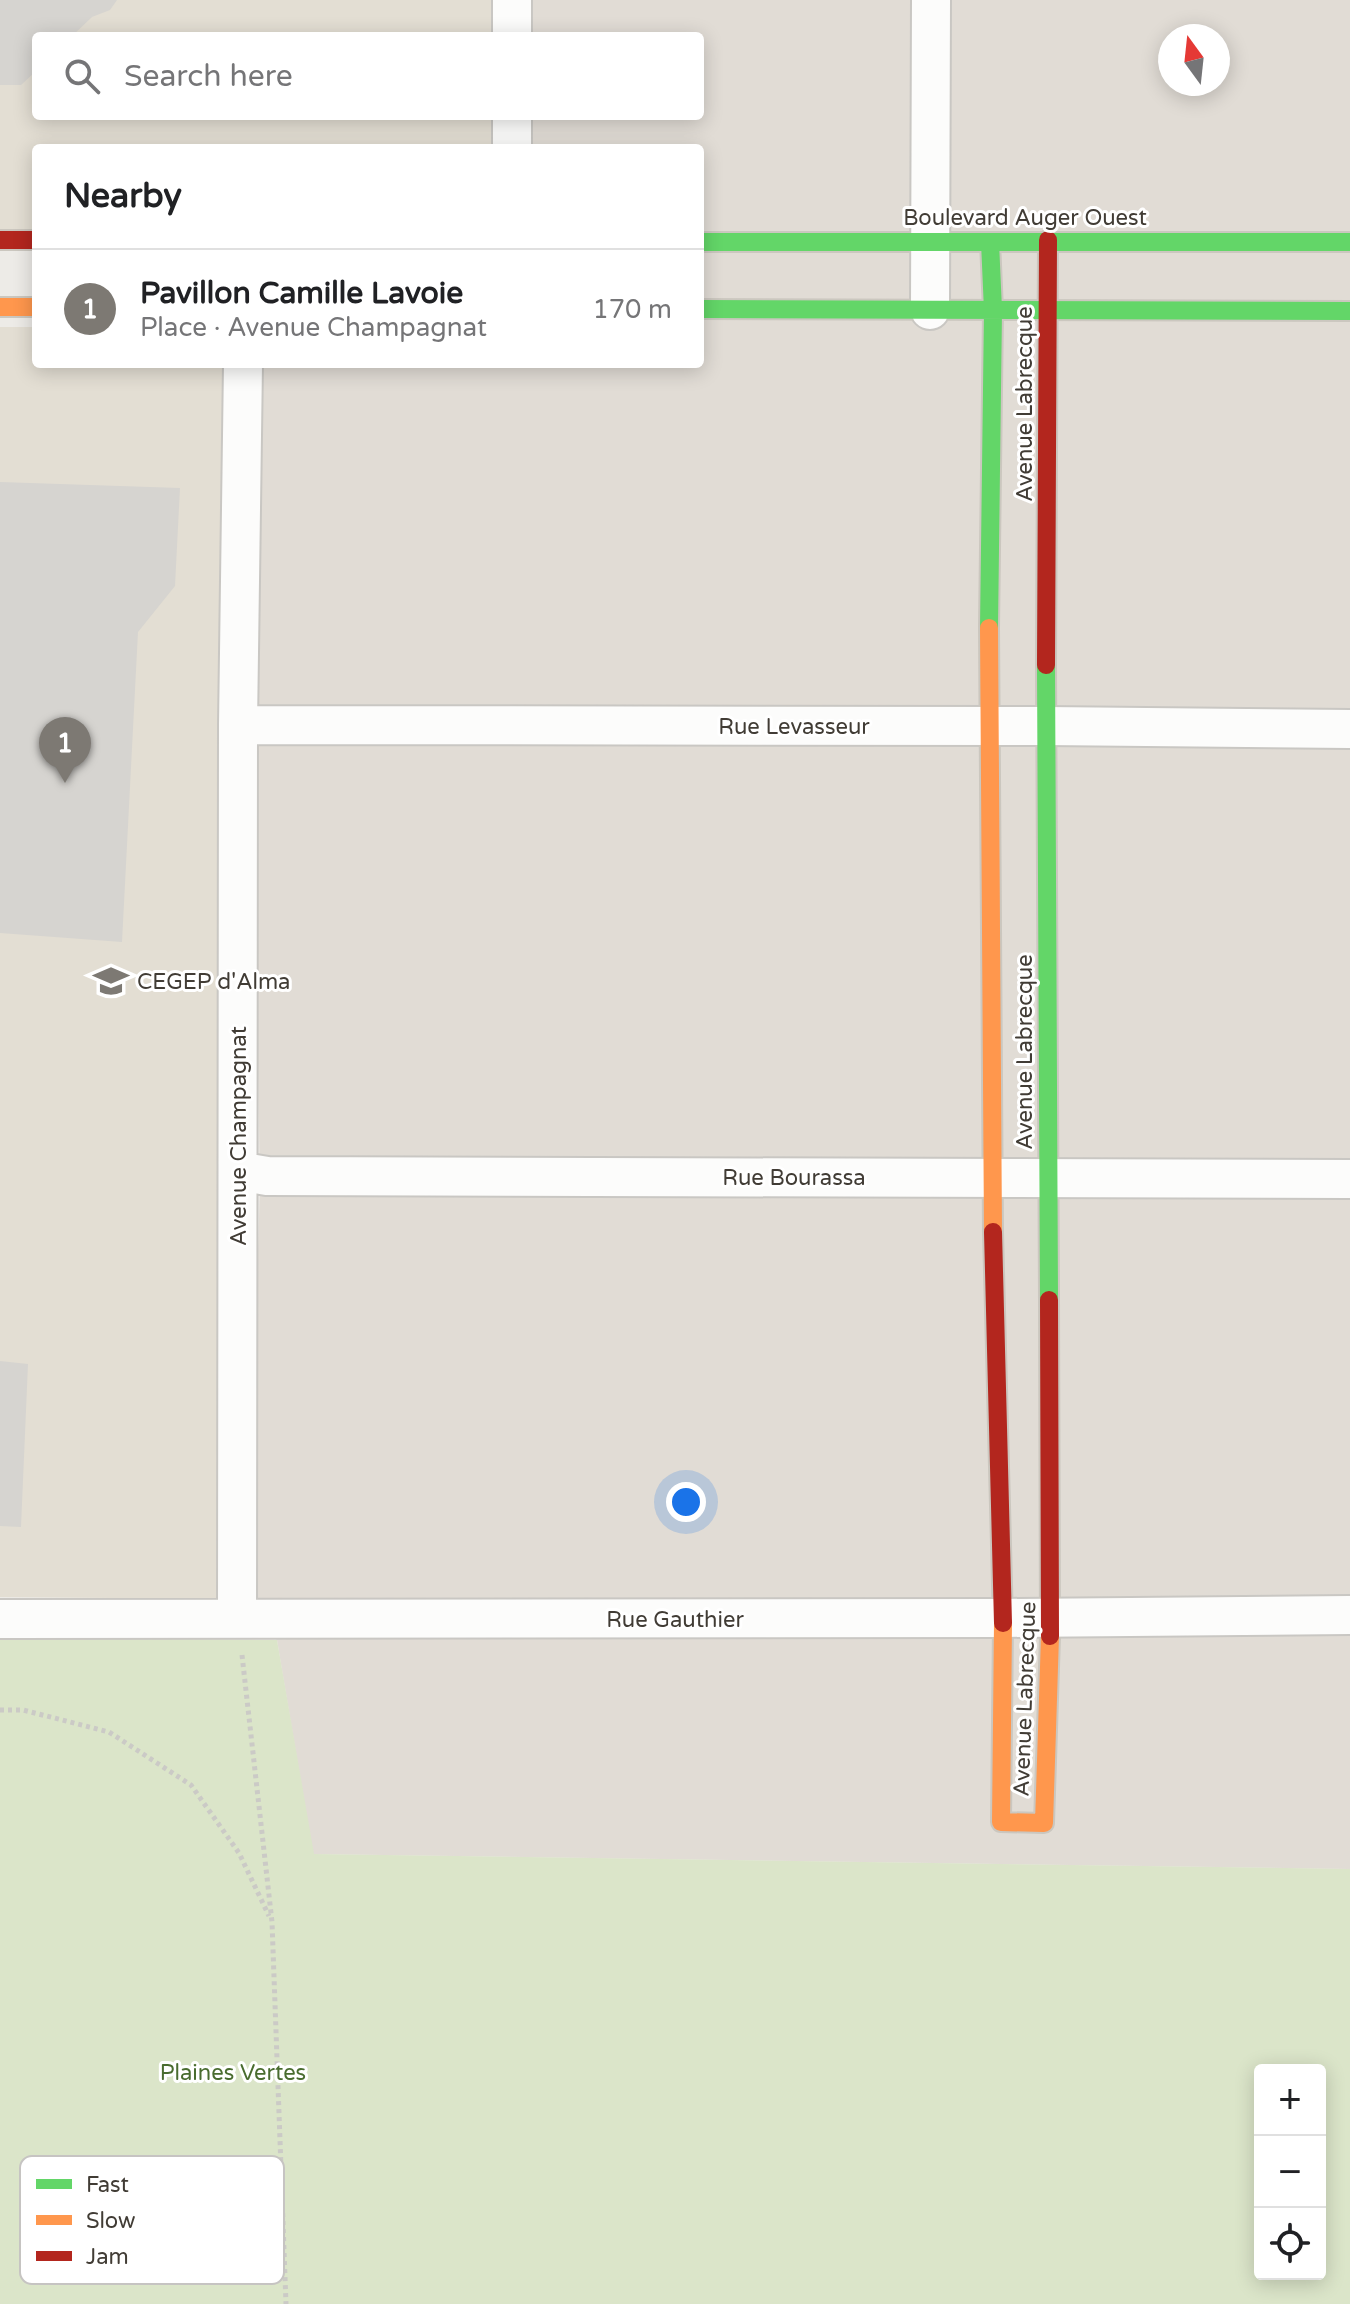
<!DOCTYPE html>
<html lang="en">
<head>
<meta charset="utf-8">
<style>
  body { margin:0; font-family:"Varela Round",sans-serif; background:#f2f2f2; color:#202124 }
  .controls { position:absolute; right:24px; bottom:24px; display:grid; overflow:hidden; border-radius:8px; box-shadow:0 4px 20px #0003 }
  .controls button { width:72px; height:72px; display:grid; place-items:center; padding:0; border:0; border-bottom:2px solid #e0e0e0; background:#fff; color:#202124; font:40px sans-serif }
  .compass { position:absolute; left:1158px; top:24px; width:72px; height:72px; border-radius:50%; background:#fff; box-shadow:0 4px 20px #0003; rotate:345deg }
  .you { position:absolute; left:686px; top:1502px; width:28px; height:28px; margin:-20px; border:6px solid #fff; border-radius:50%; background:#1a73e8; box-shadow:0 0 0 12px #1a73e833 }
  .badge { display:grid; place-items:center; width:52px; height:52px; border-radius:50%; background:#7d7973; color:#fff; font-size:26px; font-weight:700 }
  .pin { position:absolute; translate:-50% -66px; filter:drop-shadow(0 2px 4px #0008) }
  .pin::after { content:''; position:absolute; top:42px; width:28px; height:24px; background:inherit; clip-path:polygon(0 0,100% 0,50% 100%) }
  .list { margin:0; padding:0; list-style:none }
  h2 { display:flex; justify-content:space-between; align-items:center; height:104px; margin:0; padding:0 32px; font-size:34px }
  h2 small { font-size:26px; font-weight:400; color:#757577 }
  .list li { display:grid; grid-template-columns:52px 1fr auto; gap:24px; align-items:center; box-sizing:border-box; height:120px; padding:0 32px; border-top:2px solid #e0e0e0 }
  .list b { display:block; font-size:30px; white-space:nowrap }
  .list p { margin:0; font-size:26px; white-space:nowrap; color:#757577 }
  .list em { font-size:26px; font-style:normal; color:#757577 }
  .icon { flex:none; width:44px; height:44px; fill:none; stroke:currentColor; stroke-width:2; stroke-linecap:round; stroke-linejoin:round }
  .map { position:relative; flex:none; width:1350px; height:2304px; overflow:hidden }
  .search { position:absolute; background:#fff; box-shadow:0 4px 20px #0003; left:32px; top:32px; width:672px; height:88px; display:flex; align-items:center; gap:20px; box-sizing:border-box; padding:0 28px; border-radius:8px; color:#757577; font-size:30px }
  .panel { position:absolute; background:#fff; box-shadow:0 4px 20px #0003; left:32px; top:144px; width:672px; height:224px; border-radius:8px }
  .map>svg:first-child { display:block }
</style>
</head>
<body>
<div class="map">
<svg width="1350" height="2304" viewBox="0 0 1350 2304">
  <rect width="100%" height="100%" fill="#edebe7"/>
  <path fill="#e1dcd5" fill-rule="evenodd" d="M494 0H1350V1869L313 1854 277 1640 247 1617 260 1186 253 737 259 364H700V148H493V116H700V36H494ZM1170 36H1218V84H1170Z"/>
  <path fill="#e3ded3" d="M0 0H492V36H36V116H492V148H36V230L0 229Z
    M0 327H36V364H223L219 1599 0 1597Z"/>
  <path fill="#dbe5c9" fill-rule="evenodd" d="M0 1637 277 1640 314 1854 1350 1869V2304H0ZM1260 2070H1320V2274H1260Z"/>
  <path fill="#d6d4d0" d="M0 0H117L110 10 92 17 72 36H36V71L21 85H0Z
    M0 482 180 488 175 586 138 632 122 942 0 933Z
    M0 1361 28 1364 21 1527 0 1526Z"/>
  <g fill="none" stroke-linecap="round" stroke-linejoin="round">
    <g stroke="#c9c7c3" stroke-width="42">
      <path id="street" d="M512 0V36
        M512 116V148
        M930 310 931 0
        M238 725 1046 726 1350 729
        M238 1171 267 1176 1350 1179
        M0 1619 1003 1618 1350 1615
        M237 1619 238 725 243 364"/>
    </g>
    <g stroke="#cbc7bf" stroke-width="22">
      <path id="fast" d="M700 242H1350
        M700 309 1350 311
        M989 628 993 310 990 242
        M1046 665 1049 1300"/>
    </g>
    <g stroke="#cbc7bf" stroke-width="22">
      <path id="slow" d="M0 307H36
        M989 628 993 1232
        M1003 1623 1001 1822 1044 1823 1050 1636"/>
    </g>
    <g stroke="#cbc7bf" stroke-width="22">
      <path id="jam" d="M0 240H36
        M1046 665 1048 240
        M993 1232 1003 1623
        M1049 1300 1050 1636"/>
    </g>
    <path stroke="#cbcac6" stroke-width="5" stroke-dasharray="4 4" stroke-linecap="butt" d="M242 1655 272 1922 286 2304
      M0 1710H23L109 1732 191 1785 239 1853 269 1916"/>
    <use href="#street" stroke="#fcfcfb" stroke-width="38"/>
    <use href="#fast" stroke="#63d668" stroke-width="18"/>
    <use href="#slow" stroke="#ff974d" stroke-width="18"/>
    <use href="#jam" stroke="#b3261e" stroke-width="18"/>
  </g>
  <defs>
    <g id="university-bare" transform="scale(2.76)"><path d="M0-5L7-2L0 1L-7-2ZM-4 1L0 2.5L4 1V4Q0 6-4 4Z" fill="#7d7973" stroke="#fff" stroke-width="2.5" paint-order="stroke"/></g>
  </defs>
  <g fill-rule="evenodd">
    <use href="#university-bare" x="111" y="981"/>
  </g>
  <g text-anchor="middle" stroke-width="6" stroke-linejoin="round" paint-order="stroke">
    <g font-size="22" fill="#413c35" stroke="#fff">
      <text x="1025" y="225">Boulevard Auger Ouest</text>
      <text transform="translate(1024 404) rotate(-90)" y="8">Avenue Labrecque</text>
      <text x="794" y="734">Rue Levasseur</text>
      <text transform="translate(1024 1052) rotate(-90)" y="8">Avenue Labrecque</text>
      <text transform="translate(238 1136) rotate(-90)" y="8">Avenue Champagnat</text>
      <text x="794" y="1185">Rue Bourassa</text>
      <text x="675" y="1627">Rue Gauthier</text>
      <text transform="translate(1024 1699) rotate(-88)" y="8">Avenue Labrecque</text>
    </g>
    <g font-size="22" fill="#413c35" stroke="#fff" text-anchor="start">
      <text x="137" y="989">CEGEP d'Alma</text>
    </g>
    <g font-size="22" fill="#496c2f" stroke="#fff">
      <text x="233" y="2080">Plaines Vertes</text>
    </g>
  </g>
  <rect x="20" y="2156" width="264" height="128" rx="12" fill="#fff" stroke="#c6c4c2" stroke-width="2"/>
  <rect x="36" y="2179" width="36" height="10" fill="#63d668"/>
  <rect x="36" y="2215" width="36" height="10" fill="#ff974d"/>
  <rect x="36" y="2251" width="36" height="10" fill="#b3261e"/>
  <g font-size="22" fill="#413c35">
    <text x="86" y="2192">Fast</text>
    <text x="86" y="2228">Slow</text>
    <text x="86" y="2264">Jam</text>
  </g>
</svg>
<div class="controls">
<button>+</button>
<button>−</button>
<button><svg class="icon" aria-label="locate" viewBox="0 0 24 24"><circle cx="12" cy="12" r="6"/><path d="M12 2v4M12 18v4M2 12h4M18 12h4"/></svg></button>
</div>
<svg class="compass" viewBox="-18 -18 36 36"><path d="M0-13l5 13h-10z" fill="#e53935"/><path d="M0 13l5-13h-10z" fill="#757577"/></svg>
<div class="you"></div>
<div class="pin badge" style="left:65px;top:783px">1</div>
<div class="search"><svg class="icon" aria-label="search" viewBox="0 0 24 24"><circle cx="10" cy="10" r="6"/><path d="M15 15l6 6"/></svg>Search here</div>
<section class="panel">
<h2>Nearby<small></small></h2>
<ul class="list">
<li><span class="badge">1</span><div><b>Pavillon Camille Lavoie</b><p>Place · Avenue Champagnat</p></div><em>170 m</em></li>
</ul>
</section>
</div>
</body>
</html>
